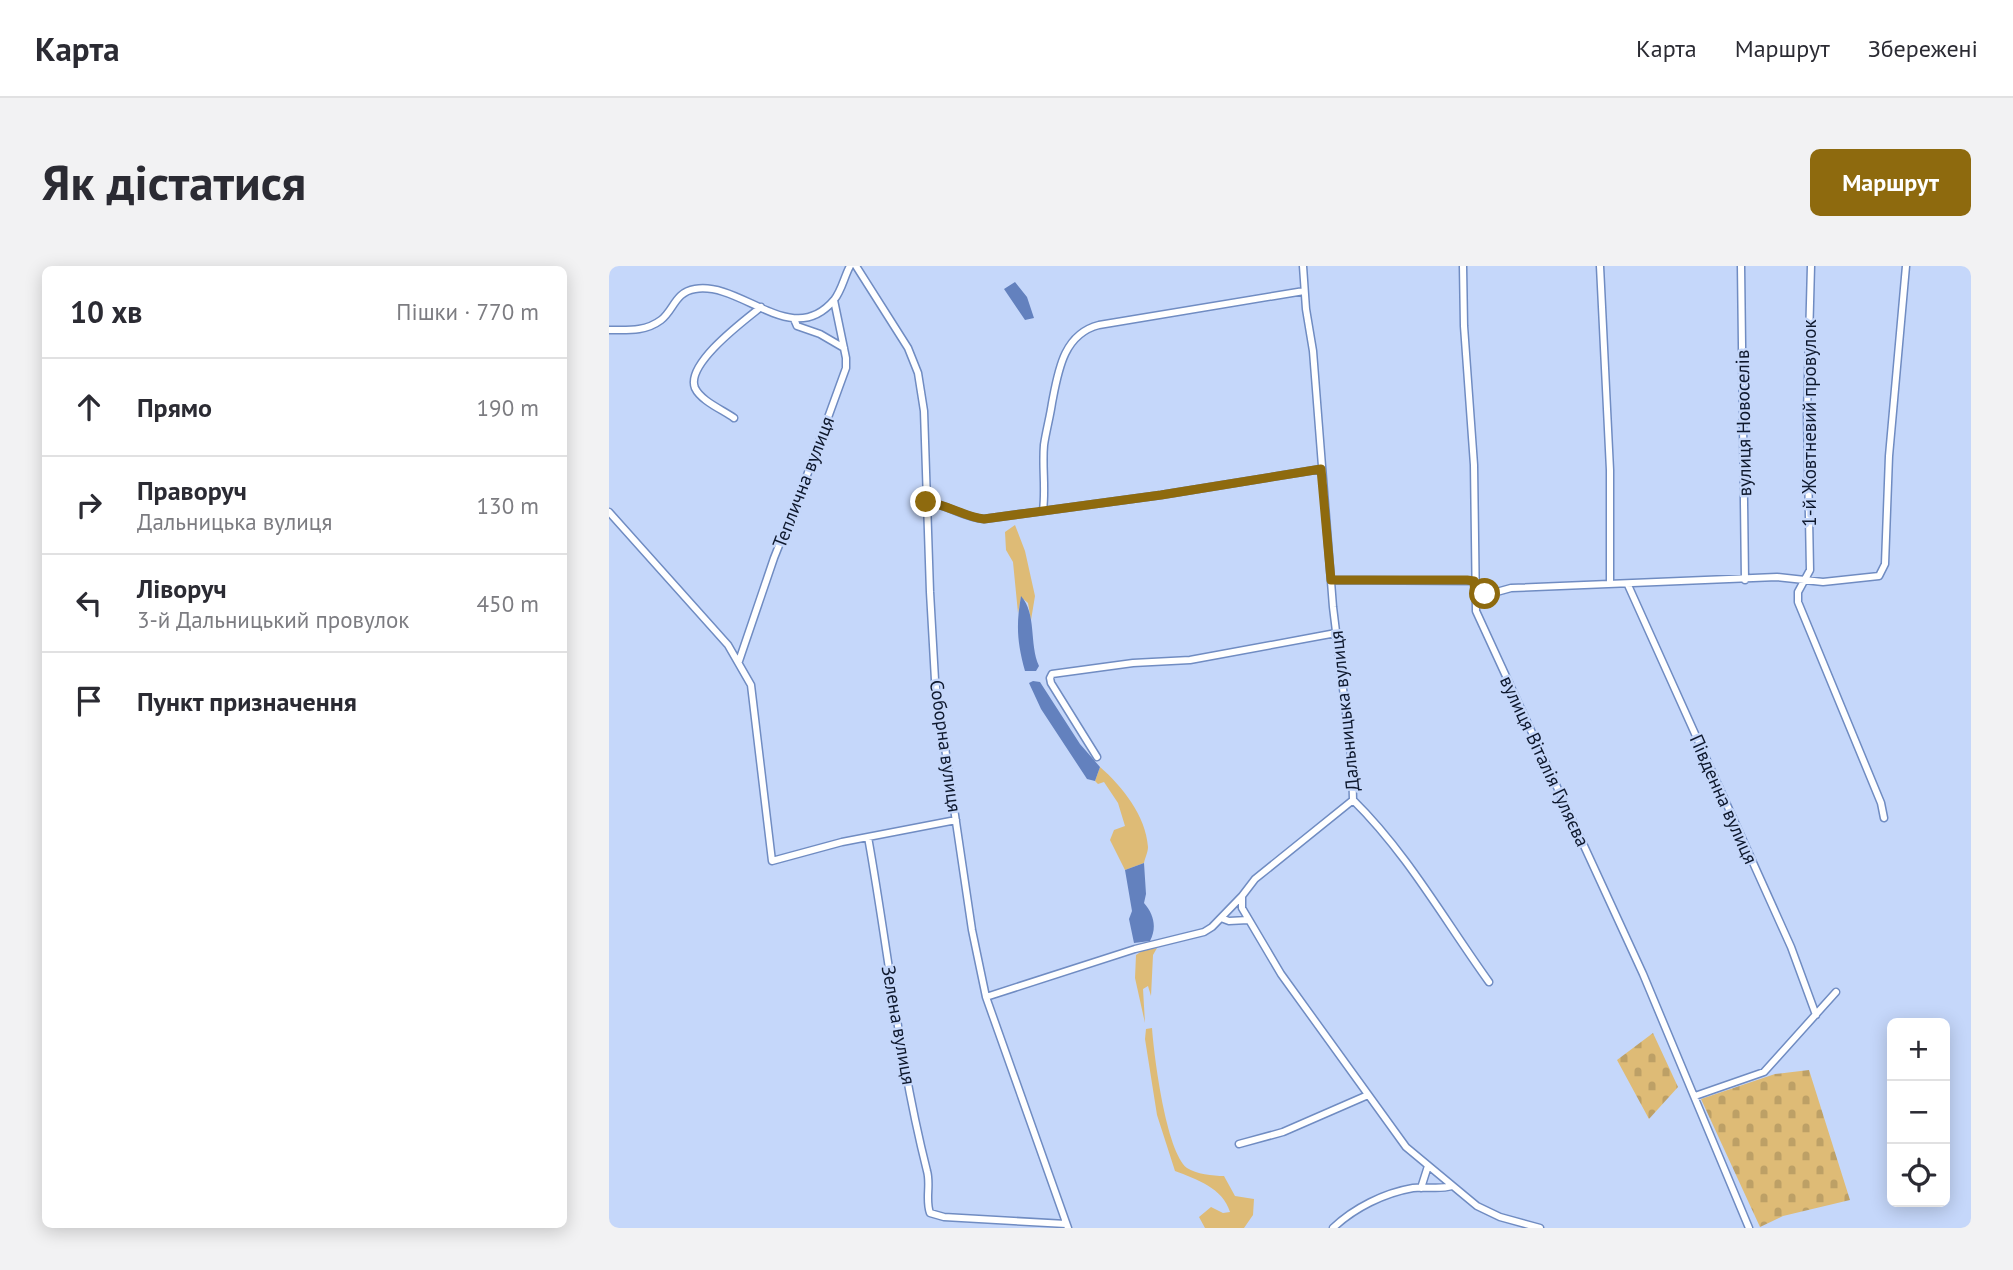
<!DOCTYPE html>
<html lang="uk">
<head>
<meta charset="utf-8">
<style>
  body { margin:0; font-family:"PT Sans",sans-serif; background:#f2f2f3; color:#2b2b33 }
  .controls { position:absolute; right:21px; bottom:21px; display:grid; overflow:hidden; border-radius:10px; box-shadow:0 4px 18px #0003 }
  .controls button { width:63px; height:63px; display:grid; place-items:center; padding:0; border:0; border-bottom:2px solid #e1e1e2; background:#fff; color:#2b2b33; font:35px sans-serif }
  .stop { position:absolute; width:21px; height:21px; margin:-16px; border:5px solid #8e6a0e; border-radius:50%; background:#fff }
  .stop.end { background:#8e6a0e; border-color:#fff; box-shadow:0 2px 7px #0008 }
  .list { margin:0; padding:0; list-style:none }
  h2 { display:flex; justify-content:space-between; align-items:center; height:91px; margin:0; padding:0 28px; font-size:30px }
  h2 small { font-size:23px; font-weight:400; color:#7c7c81 }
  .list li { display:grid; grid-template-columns:46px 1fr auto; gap:21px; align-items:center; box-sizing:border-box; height:98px; padding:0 28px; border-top:2px solid #e1e1e2 }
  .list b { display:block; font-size:26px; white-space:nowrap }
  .list p { margin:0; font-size:23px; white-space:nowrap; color:#7c7c81 }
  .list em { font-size:23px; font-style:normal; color:#7c7c81 }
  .icon { flex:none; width:38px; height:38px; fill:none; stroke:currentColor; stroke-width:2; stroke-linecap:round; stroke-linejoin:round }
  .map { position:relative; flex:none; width:1362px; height:962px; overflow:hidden; border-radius:10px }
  header { display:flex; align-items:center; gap:42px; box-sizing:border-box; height:98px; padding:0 35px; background:#fff; border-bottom:2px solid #e1e1e2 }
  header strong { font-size:33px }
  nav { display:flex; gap:38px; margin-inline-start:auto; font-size:24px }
  .intro { display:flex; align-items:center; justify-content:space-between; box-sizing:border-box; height:168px; padding:0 42px }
  h1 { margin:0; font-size:49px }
  .button { padding:18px 32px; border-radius:10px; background:#8e6a0e; color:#fff; font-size:24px; font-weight:700 }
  main { display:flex; gap:42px; padding:0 42px }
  aside { flex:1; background:#fff; border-radius:10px; box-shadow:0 4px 18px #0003 }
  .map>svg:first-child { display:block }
</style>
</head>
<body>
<header>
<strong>Карта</strong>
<nav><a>Карта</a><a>Маршрут</a><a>Збережені</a></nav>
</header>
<div class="intro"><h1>Як дістатися</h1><a class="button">Маршрут</a></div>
<main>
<aside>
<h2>10 хв<small>Пішки · 770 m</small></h2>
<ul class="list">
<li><svg class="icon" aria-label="ahead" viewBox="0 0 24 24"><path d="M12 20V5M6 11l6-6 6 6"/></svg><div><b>Прямо</b></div><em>190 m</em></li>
<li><svg class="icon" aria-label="right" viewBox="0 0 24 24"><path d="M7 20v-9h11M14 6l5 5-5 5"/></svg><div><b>Праворуч</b><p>Дальницька вулиця</p></div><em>130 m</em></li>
<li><svg class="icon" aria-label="left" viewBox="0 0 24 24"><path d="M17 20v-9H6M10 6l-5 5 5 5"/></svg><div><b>Ліворуч</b><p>3-й Дальницький провулок</p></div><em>450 m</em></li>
<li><svg class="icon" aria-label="arrive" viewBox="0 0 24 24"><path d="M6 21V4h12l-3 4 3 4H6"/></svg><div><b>Пункт призначення</b></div></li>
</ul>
</aside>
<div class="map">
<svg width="1362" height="962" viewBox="0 0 1362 962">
  <defs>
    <pattern id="cemetery-stones" width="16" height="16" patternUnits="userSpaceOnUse" patternTransform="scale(1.75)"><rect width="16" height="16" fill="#debb76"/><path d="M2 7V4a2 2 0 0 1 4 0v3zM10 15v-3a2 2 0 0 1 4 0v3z" fill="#bda066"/></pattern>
  </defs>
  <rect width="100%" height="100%" fill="#c5d7fa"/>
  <path fill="#debb76" d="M406 259 416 285 426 330 422 354 419 337 412 331 409 347 404 296 397 284 396 266Z
    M491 501C513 520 537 550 539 581 539 586 536 592 535 597L516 604 501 574 505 564 516 560 509 537 495 516 489 518 486 515Z
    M548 682 544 689 542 730 539 720 534 723 536 757 526 712 527 689 533 685Z
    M543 762C545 790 557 885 578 902 587 908 604 910 615 910L626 930 645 933 644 949 635 962H596L590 951 602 941 614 947 621 946C614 922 587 913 566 905L548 849 536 773 537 763Z"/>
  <path fill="url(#cemetery-stones)" d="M1044 767 1069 821 1040 853 1008 794Z
    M1200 804 1241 934 1174 950 1151 961 1092 833 1166 808Z"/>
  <path fill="#6381be" d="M406 16 418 31 425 52 416 54 395 23Z
    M412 330C428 348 420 378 430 400L427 405H416C408 376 407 359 412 330Z
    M424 415 431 416 471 478 491 501 486 515 478 513 432 443 420 417Z
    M535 597 537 628 535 637C545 648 548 662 541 675L525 677 520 653 523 645 516 604Z"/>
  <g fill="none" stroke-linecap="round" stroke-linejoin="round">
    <g stroke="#708cc2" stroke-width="9">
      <path id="street" d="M247 0 299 82 309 107 315 145 321 326 326 414 363 664 377 731 459 962
        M694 0 697 43 704 85 724 341 743 496 744 534 646 613 633 630V642L672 708 797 881 868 940 891 951 931 962
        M854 0 855 60 865 199 867 345 1034 708 1140 962
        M991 0 1001 204V318
        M1132 0 1136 314
        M1202 0 1198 147 1201 304 1189 326V336L1272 537 1275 552
        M185 53 188 60 211 68 235 82
        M0 64C18 64 36 66 52 54 65 44 66 26 86 23 133 15 183 84 225 34 233 24 235 11 241 0
        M125 152C114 144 92 135 86 122 76 98 136 54 152 41
        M317 236C338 238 355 252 375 253L552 229 712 203
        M434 244C437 223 433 201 435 179 437 165 441 151 443 137 449 106 454 68 490 59L695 25
        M0 246 119 379 142 419 163 595 233 576 347 554
        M722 314 865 315
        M1019 319 1182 681 1207 749
        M866 332 902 322 1168 311 1214 316 1270 310 1276 298 1280 190 1297 0
        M130 395 165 292 197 212 237 102V92L225 34
        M488 491 442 417 441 412 443 408 524 397 581 394 727 367
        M744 534C798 587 836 655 880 716
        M259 571C279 682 290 795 318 905 322 919 316 933 321 947L335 951 457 958
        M612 652 620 655 639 654
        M377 731 526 683 595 666 603 661 633 630
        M1086 830 1155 806 1227 726
        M630 878 674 866 759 829
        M812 922 819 900
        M724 962C745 942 775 927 804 922 817 920 829 924 843 920"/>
    </g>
    <use href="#street" stroke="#fff" stroke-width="6"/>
  </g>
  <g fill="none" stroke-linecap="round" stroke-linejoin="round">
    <path stroke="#8e6a0e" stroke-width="9" d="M317 236C338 238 355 251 375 253L552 229 712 203 722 314H858L865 315 866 332 876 328"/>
  </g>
  <g text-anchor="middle" stroke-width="5" stroke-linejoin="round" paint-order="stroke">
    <g font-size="19" fill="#0e182d" stroke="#c5d7fa">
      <text transform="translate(1134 157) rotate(-91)" y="7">вулиця Новоселів</text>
      <text transform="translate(1200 157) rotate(-90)" y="7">1-й Жовтневий провулок</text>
      <text transform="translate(194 216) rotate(-69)" y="7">Теплична вулиця</text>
      <text transform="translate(735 445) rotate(-96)" y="7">Дальницька вулиця</text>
      <text transform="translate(337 480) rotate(82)" y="7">Соборна вулиця</text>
      <text transform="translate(936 495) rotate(65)" y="7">вулиця Віталія Гуляєва</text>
      <text transform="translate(1115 533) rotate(66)" y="7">Південна вулиця</text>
      <text transform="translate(290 759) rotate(80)" y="7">Зелена вулиця</text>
    </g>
  </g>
</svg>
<div class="controls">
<button>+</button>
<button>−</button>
<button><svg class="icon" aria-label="locate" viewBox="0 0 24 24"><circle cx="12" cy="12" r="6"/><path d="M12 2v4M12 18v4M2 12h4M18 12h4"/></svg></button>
</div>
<div class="stop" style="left:876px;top:328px"></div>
<div class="stop end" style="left:317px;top:236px"></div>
</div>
</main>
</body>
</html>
